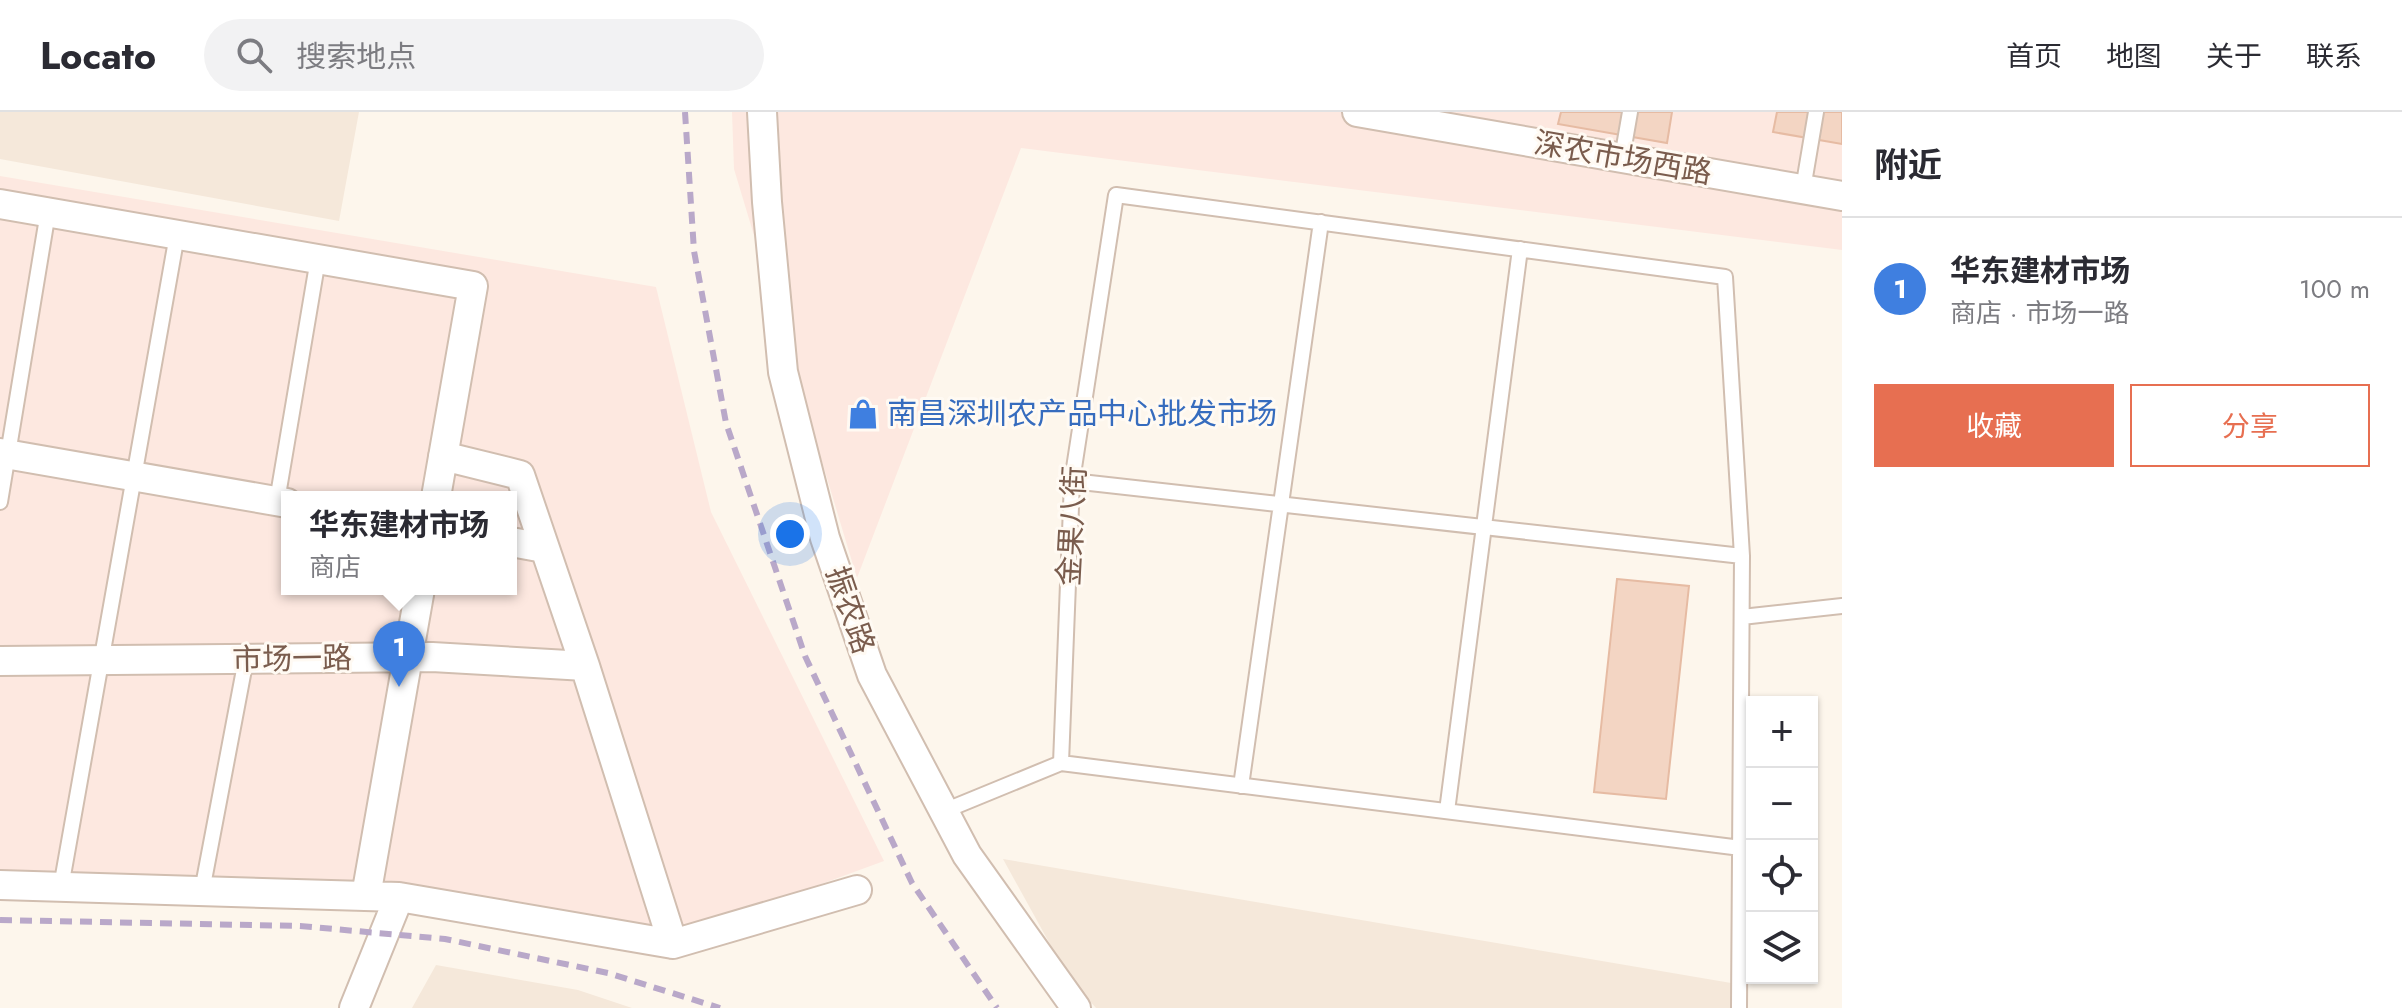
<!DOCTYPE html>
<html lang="zh">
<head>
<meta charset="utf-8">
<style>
  body { margin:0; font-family:Jost,"Noto Sans SC",sans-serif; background:#f2f2f3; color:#2b2b33 }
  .controls { position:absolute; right:24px; bottom:24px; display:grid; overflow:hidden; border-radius:0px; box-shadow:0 2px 6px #0004 }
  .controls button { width:72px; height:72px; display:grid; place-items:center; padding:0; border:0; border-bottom:2px solid #e1e1e2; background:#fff; color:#2b2b33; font:40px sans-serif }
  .you { position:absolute; left:790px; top:422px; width:28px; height:28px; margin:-20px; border:6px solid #fff; border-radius:50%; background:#1a73e8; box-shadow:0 0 0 12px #1a73e833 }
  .badge { display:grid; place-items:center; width:52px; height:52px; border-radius:50%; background:#e76f51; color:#fff; font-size:26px; font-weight:700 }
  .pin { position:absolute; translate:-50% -66px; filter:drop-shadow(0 2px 4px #0008) }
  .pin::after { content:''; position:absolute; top:42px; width:28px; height:24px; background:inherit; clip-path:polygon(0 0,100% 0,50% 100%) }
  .popup { position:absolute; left:281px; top:379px; width:236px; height:104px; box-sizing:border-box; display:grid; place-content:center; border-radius:0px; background:#fff; filter:drop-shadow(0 2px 6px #0005); font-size:26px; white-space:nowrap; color:#7c7c81 }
  .popup b { font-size:30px; color:#2b2b33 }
  .popup::after { content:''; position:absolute; left:50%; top:100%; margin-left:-16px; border:16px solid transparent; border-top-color:#fff }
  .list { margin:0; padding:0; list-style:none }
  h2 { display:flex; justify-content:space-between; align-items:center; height:104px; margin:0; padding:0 32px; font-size:34px }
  h2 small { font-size:26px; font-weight:400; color:#7c7c81 }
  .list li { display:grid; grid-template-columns:52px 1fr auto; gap:24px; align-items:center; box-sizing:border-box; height:144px; padding:0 32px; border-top:2px solid #e1e1e2 }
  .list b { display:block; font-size:30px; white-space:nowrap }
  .list p { margin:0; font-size:26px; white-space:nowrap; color:#7c7c81 }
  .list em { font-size:26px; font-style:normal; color:#7c7c81 }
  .actions { display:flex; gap:16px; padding:24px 32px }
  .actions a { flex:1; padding:18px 0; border:2px solid #e76f51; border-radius:0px; text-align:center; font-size:28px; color:#e76f51 }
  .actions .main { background:#e76f51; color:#fff }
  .icon { flex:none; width:44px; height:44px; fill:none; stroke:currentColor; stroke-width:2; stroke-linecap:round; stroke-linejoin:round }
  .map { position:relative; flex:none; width:1842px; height:896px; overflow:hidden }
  header { display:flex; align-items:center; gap:48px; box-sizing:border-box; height:112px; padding:0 40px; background:#fff; border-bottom:2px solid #e1e1e2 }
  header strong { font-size:38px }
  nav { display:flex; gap:44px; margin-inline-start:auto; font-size:28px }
  .search { width:560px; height:72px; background:#f2f2f3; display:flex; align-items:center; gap:20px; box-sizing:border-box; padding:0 28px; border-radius:44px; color:#7c7c81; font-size:30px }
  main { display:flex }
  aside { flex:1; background:#fff }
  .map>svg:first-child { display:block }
</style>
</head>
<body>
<header>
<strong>Locato</strong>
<div class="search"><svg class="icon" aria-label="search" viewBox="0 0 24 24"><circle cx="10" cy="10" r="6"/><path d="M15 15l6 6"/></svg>搜索地点</div>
<nav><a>首页</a><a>地图</a><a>关于</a><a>联系</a></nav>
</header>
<main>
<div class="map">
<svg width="1842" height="896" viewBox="0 0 1842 896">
  <rect width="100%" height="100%" fill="#fdf6ec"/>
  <path fill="#f5e8da" d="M0 0H359L339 109 0 47Z
    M1003 747 1737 872 1734 896H1096L1067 863Z
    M436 853 578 878 632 896H412Z"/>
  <path fill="#fde8e0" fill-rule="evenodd" d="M732 0H1842V138L1021 36 857 466 734 57Z
    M0 64 656 175 711 400 884 749 674 826 369 781 0 777ZM287 385H511V477H287Z"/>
  <path fill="#f3d5c3" stroke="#e6bba3" stroke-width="2" d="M1561 0H1672L1667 31 1558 12Z
    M1777 0H1842V32L1773 20Z
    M1617 467 1689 474 1666 687 1594 680Z"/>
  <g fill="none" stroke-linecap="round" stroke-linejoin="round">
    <g stroke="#d1beb0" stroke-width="18">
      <path id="lane" d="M1622 46 1630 0
        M1803 77 1816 0
        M1072 369 1742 444 1739 896
        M277 389 318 147
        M0 390 48 100
        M1742 505 1842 494
        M1061 651 1072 369 1116 83 1725 165 1742 444
        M1241 674 1321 110
        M944 699 1061 651 1741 736
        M1447 699 1520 137
        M61 775 177 123
        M202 779 246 547"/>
    </g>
    <g stroke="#d1beb0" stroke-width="32">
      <path id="street" d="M762 0 767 90 783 260 825 426 872 563 967 743 1076 896
        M1357 0 1842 84
        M0 92 473 174 436 385
        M0 341 287 391
        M443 344 520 363 585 554 673 832
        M511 430 544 436
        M0 549 432 545 585 554
        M0 773 399 785 673 832 857 778
        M366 784 420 477
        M354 896 399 785"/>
    </g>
    <use href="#lane" stroke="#fff" stroke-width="14"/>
    <use href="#street" stroke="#fff" stroke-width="28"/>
    <path stroke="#b9a8c9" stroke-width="6" stroke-dasharray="12 8" stroke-linecap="butt" d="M685 0 694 139 726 311 805 544 912 771 997 896
      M0 808 300 814 445 827 608 861 720 896"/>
  </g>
  <defs>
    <g id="shop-bare" transform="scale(2.4)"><path d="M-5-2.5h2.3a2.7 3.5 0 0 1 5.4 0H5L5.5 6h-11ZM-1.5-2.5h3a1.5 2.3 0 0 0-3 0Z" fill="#3f7fe0" stroke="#fffaf3" stroke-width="2.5" paint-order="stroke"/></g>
  </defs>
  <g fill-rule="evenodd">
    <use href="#shop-bare" x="863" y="302"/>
  </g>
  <g text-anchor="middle" stroke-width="6" stroke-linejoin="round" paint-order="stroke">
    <g font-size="30" fill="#7a5c4d" stroke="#fffaf3">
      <text transform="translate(1623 46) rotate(10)" y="10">深农市场西路</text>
      <text transform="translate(1072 414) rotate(-87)" y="10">金果八街</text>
      <text transform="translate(850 498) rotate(71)" y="10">振农路</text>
      <text transform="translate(292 547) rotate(-1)" y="10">市场一路</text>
    </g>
    <g font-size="30" fill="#366cbe" stroke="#fffaf3" text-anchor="start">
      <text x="887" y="312">南昌深圳农产品中心批发市场</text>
    </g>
  </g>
</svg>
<div class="controls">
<button>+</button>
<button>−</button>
<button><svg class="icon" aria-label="locate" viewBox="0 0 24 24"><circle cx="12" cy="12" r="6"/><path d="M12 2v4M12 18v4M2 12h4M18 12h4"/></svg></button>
<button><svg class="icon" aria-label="layers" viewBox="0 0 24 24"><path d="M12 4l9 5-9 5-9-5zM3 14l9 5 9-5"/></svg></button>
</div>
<div class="you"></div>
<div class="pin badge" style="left:399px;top:575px;background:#3f7fe0">1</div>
<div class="popup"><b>华东建材市场</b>商店</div>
</div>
<aside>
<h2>附近<small></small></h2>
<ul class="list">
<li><span class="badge" style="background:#3f7fe0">1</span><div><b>华东建材市场</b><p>商店 · 市场一路</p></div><em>100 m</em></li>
</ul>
<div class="actions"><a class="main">收藏</a><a>分享</a></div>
</aside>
</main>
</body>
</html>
